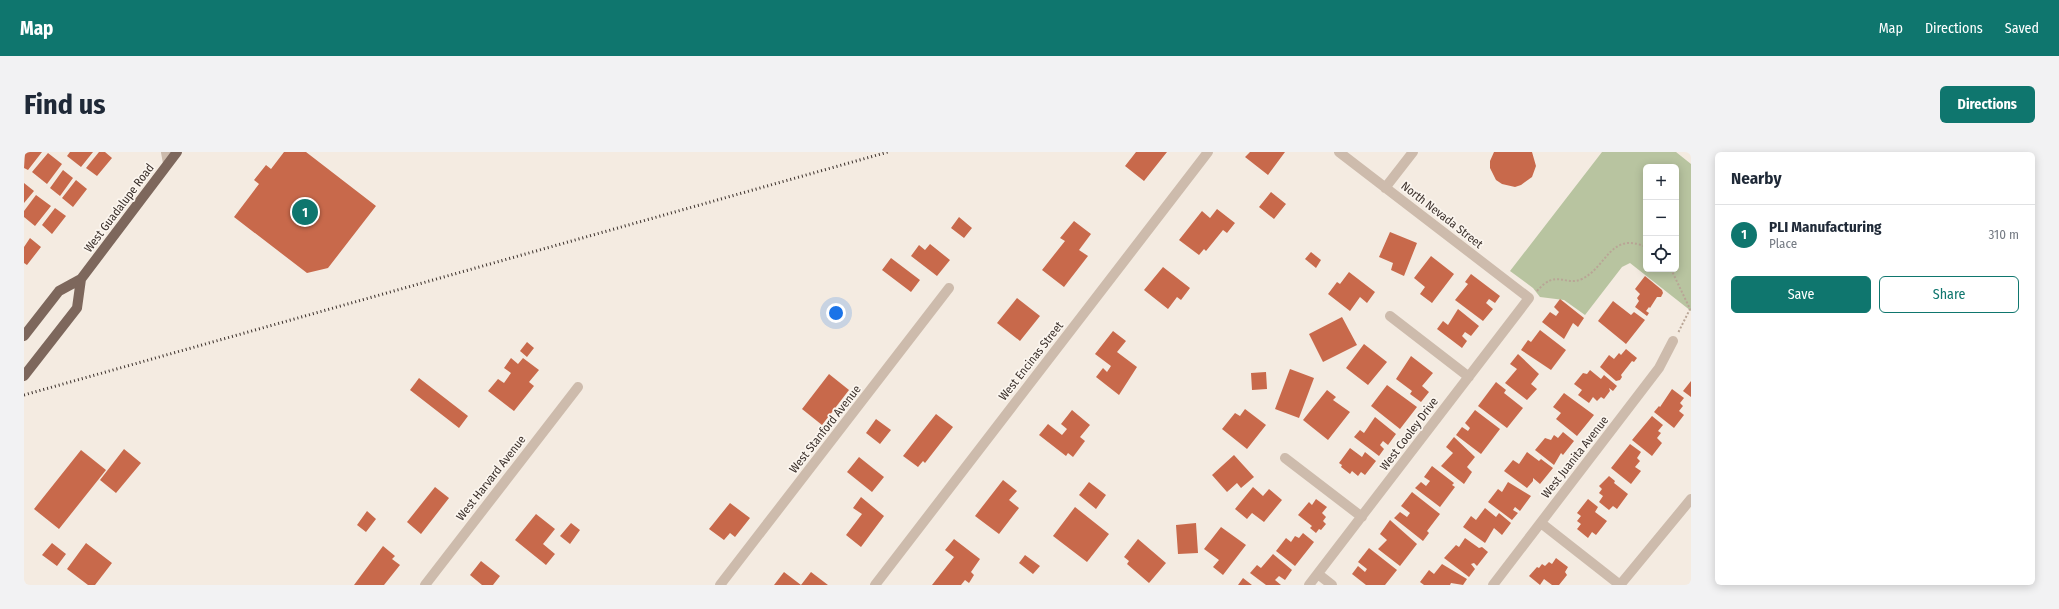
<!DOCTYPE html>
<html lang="en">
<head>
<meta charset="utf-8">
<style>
  body { margin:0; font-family:"Fira Sans Condensed",sans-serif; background:#f2f2f3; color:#1f2937 }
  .controls { position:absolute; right:12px; top:12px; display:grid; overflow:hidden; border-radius:6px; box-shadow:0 2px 10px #0003 }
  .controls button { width:36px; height:36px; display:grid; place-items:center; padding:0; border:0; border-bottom:1px solid #e0e1e3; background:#fff; color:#1f2937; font:20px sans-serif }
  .you { position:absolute; left:812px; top:161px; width:14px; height:14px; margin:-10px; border:3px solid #fff; border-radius:50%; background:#1a73e8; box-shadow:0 0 0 6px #1a73e833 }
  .badge { display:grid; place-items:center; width:26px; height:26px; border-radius:50%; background:#0f766e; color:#fff; font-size:13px; font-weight:700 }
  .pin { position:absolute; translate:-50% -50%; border:2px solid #fff; box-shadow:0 1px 4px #0006 }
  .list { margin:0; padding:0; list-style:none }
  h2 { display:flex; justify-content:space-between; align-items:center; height:52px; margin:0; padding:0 16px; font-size:17px }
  h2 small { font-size:13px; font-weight:400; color:#747a83 }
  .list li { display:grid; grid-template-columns:26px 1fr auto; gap:12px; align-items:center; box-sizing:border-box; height:60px; padding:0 16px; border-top:1px solid #e0e1e3 }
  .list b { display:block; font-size:15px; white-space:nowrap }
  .list p { margin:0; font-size:13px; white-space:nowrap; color:#747a83 }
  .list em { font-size:13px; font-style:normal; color:#747a83 }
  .actions { display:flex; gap:8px; padding:12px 16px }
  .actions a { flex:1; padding:9px 0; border:1px solid #0f766e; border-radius:6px; text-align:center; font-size:14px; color:#0f766e }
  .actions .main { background:#0f766e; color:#fff }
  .icon { flex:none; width:22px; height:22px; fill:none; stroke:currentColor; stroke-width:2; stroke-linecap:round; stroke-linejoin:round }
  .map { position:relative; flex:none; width:1667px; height:433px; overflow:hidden; border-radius:6px }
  header { display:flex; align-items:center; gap:24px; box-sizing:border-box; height:56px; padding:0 20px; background:#0f766e; color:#fff }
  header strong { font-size:19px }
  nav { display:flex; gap:22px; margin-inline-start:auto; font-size:14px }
  .intro { display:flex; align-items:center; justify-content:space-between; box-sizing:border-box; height:96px; padding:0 24px }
  h1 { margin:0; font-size:28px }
  .button { padding:10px 18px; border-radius:6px; background:#0f766e; color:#fff; font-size:14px; font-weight:700 }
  main { display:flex; gap:24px; padding:0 24px }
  aside { flex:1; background:#fff; border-radius:6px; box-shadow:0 2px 10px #0003 }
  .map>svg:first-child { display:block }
</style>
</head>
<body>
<header>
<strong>Map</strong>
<nav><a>Map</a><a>Directions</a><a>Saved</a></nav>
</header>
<div class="intro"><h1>Find us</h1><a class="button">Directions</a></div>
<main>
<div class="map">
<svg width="1667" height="433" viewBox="0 0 1667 433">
  <rect width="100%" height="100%" fill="#f4ebe1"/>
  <path fill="#b8c4a0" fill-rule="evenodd" d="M1578 0H1652L1667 12V159L1606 111 1598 115 1561 163 1540 148 1516 145 1509 136 1486 119ZM1622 15H1652V117H1622Z"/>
  <path fill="#c8694b" d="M1 0H18L4 18 0 16Z
    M46 0H69L57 15 43 4Z
    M75 0H81L88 6 73 24 62 16Z
    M260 0H282L352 54 304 116 283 121 210 65 235 32 230 28 242 13 247 17Z
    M1112 0H1143L1120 29 1101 14Z
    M1226 0H1261L1244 23 1221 5Z
    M1470 0H1508L1512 14 1508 25 1497 33 1491 35 1478 32 1472 28 1466 16V9Z
    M24 1 38 12 23 32 8 20Z
    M39 18 49 26 36 44 26 36Z
    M52 28 63 37 49 55 38 46Z
    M0 31 10 39 0 51Z
    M1247 40 1262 52 1250 67 1235 55Z
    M12 43 27 54 11 74 0 65V59Z
    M31 56 42 64 28 82 18 73Z
    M1193 57 1211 71 1203 81 1199 78 1182 99 1180 97 1175 103 1155 88 1178 59 1186 66Z
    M935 65 948 76 940 86 927 76Z
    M1050 69 1067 82 1055 98 1064 104 1040 135 1018 118 1041 89 1036 86Z
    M1366 80 1393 91 1380 124 1367 118 1369 111 1355 105Z
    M6 86 17 95 3 113 0 111V95Z
    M906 92 926 108 913 124 887 104 895 93 901 98Z
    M1287 100 1297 108 1292 116 1281 107Z
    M1407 104 1430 122 1408 151 1396 142 1401 135 1390 126Z
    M867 106 896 128 887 140 858 118Z
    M1139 115 1166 136 1157 148 1153 145 1144 157 1120 138Z
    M1325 120 1351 140 1343 151 1336 145 1326 159 1304 142 1313 130 1316 132Z
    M1447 122 1476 144 1471 151 1465 147 1462 151 1469 157 1459 169 1431 148 1444 132 1441 130Z
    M1621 124 1638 138 1639 141 1637 145H1633L1626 156 1625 155 1622 159 1625 161 1623 164 1611 155 1615 149 1613 146 1616 142 1611 137Z
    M993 146 1016 164 996 189 973 171Z
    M1536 147 1560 166 1554 175 1549 171 1540 187 1518 170 1526 160 1532 164 1535 160 1530 155Z
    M1589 149 1607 163 1610 160 1621 168 1602 192 1574 169Z
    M1434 157 1455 174 1447 184 1441 180 1438 184 1443 189 1438 196 1413 177 1419 169 1424 173Z
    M1318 165 1333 193 1299 210 1285 182Z
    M1516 178 1542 198 1527 218 1497 198 1504 188 1507 190Z
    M1089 179 1102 189 1093 200 1113 215 1095 243 1072 225 1079 216 1083 220 1087 214 1071 202Z
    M503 190 510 196 503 205 496 199Z
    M1340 192 1363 210 1344 233 1322 216Z
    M1602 197 1613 206 1610 210 1608 209 1597 223 1598 225 1596 228 1592 229 1576 215 1585 203 1590 207 1595 201 1597 203Z
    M1494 202 1515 222 1507 232 1513 237 1503 248 1481 231 1493 217 1486 212Z
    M1387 204 1409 221 1398 234 1405 240 1397 250 1386 242 1388 239 1372 227Z
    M487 206 494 212 499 206 515 218 505 230 510 234 490 259 464 239 474 227 480 231 487 221 480 216Z
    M1266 217 1290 226 1275 266 1251 257Z
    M1566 218 1577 227 1580 223 1593 234 1589 239 1585 236 1586 239 1580 247 1577 245 1573 249 1569 245 1565 251 1554 243 1558 238 1550 232 1559 221 1563 222Z
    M1242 220 1243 237 1228 238 1227 221Z
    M805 222 825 238 798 273 778 257Z
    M395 226 444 264 435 276 386 238Z
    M1667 229V245L1659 239Z
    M1472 230 1482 238 1480 241 1499 256 1483 276 1454 254Z
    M1363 233 1393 255 1376 277 1347 254Z
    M1648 237 1660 246 1656 251 1659 254 1655 259 1660 263 1650 276 1630 260 1635 254 1636 255Z
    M1303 238 1312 245 1309 248 1326 260 1304 288 1279 268Z
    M1540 241 1570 263 1553 284 1532 267 1537 261 1529 255Z
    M1221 257 1242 273 1223 297 1198 277 1211 261 1216 264Z
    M1048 258 1066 273 1056 285 1061 289 1049 305 1044 301 1042 304 1015 283 1024 272 1038 283 1043 277 1037 272Z
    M1451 258 1476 277 1457 302 1432 283 1438 275 1444 279 1446 276 1441 271Z
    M912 262 929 275 901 311 899 309 894 315 879 304Z
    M1628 264 1639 273 1634 279 1637 281 1633 286 1638 291 1628 304 1608 288Z
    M1351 265 1372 282 1364 293 1359 289 1356 293 1360 297 1355 304 1330 285 1336 278 1340 281Z
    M852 267 867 278 856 292 842 281Z
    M1539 280 1550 289 1539 303 1537 301 1530 313 1511 298 1521 286 1527 288 1530 283 1534 286Z
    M1430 285 1451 305 1443 315 1448 320 1440 332 1417 314 1429 301 1422 295Z
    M1606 292 1617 300 1613 306 1616 309 1611 315 1617 319 1607 332 1587 316Z
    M1326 296 1338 305 1341 300 1352 309 1341 323 1337 320 1334 324 1328 319 1326 322 1317 315 1318 313 1315 311Z
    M100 297 117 311 92 341 76 328Z
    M57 298 82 318 35 377 10 357Z
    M1503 300 1515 309 1517 307 1529 316 1516 332 1509 326V329L1503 336 1480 319 1489 308 1495 312Z
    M1210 303 1230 325 1217 336 1213 331 1203 340 1188 323Z
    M835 305 860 325 848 340 823 320Z
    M1408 314 1430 331 1428 333 1431 335 1416 355 1391 336 1397 330 1402 334 1406 329 1400 325Z
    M1585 324 1591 329 1590 331 1604 342 1593 357 1589 354 1585 358 1575 350 1579 344 1575 341 1578 337 1575 334Z
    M979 328 993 339 985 348 995 356 975 382 951 364Z
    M1065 330 1082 343 1072 357 1055 343Z
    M1484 330 1507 344 1496 359 1491 355 1489 358 1494 361 1488 368 1464 350 1474 337 1478 340Z
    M411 335 425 346 397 382 383 370Z
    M1229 335 1239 344 1245 337 1258 348 1240 370 1228 361 1223 367 1211 357Z
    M1388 340 1416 362 1403 379 1405 381 1399 389 1370 366 1376 360 1383 365 1386 361 1377 354Z
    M837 345 860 364 837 395 822 383 838 362 829 356Z
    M1292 347 1303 355 1298 361 1302 365 1299 369 1302 372 1297 378 1295 377 1292 381 1286 376 1288 374 1274 363 1285 350 1288 353Z
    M1564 347 1574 355 1571 360 1583 369 1572 383 1568 380 1564 386 1553 377 1557 372 1553 369 1557 364 1553 361Z
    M706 351 726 366 711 385 706 381 700 388 685 377Z
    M1051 355 1085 382 1063 410 1029 384Z
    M1461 356 1472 365 1475 361 1487 371 1478 383 1470 376 1461 391 1439 375 1447 364 1452 368Z
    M343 359 352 367 342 380 333 373Z
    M512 362 531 377 519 392 531 402 522 413 491 388Z
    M1366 368 1393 392 1376 414 1354 397 1363 388 1356 382Z
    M547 371 556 378 546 392 536 384Z
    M1172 371 1174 401 1154 402 1152 373Z
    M1197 375 1222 393 1199 423 1189 415 1195 408 1180 397Z
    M1279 381 1290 390 1271 414 1252 399 1262 386 1267 390 1271 384 1275 386Z
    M1441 386 1455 396 1458 395 1464 400 1453 414 1450 411 1447 412 1451 417 1445 425 1420 406 1432 393 1435 395Z
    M930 387 956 407 947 420 950 423 945 431 941 428 937 433H908L930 405 921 398Z
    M1114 387 1142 411 1125 431 1103 412 1105 409 1100 405Z
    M28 391 42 402 33 414 18 403Z
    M62 391 88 411 71 433H64L43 417Z
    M359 394 371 404 368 407 376 413 360 433H330Z
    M1345 396 1373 418 1361 433H1342L1328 422 1334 414 1341 420 1343 417 1334 410Z
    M1249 402 1268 418 1261 428 1255 424 1251 428 1257 433H1242L1226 421 1233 413 1237 416Z
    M1001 403 1016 414 1009 422 995 411Z
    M1532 406 1544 415 1541 420 1543 423 1535 433H1528L1520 427 1516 433 1505 424 1513 415 1515 416 1518 412 1521 414 1525 410 1528 412Z
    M457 409 476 424 469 433H458L446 423Z
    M1418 412 1443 427 1439 433 1427 431 1426 433H1400L1396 430 1405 418 1410 422Z
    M760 420 777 433 787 420 804 433H750Z
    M1219 426 1228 433H1214Z"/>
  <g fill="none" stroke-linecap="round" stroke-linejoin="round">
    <path stroke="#b9a596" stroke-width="2" stroke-dasharray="2 2" stroke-linecap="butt" d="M1647 117 1666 157 1654 181
      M1513 139C1533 116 1541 135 1558 127 1583 115 1586 79 1622 95"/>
    <path stroke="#cdbbac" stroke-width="10" d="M142 0 144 11
      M1361 36 1389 0
      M1366 164 1445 225
      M1261 306 1338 365
      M1517 371 1596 433
      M1294 422 1308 433
      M401 433 554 235
      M696 433 925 136
      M851 433 1184 0
      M1285 433 1505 146 1315 0
      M1469 433 1635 216 1649 189
      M1596 433 1667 347"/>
    <path stroke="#7d675c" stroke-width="10" d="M0 184 35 139 57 127 153 0
      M0 224 53 156 57 127"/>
    <path stroke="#3b302b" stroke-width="3" stroke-dasharray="1 3" stroke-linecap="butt" d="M0 243 864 0"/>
  </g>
  <g text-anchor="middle" stroke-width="3.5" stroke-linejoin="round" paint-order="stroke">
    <g font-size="12" fill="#3b302b" stroke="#fbf5ee">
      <text transform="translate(95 56) rotate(-53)" y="4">West Guadalupe Road</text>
      <text transform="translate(1418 63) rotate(38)" y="4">North Nevada Street</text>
      <text transform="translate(1007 209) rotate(-52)" y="4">West Encinas Street</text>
      <text transform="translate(801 277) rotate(-52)" y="4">West Stanford Avenue</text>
      <text transform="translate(1385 282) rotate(-53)" y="4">West Cooley Drive</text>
      <text transform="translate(1551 305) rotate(-52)" y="4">West Juanita Avenue</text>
      <text transform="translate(467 326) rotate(-52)" y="4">West Harvard Avenue</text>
    </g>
  </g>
</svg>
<div class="controls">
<button>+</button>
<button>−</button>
<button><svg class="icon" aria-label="locate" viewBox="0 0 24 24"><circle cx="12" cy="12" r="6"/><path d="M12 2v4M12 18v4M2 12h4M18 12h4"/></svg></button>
</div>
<div class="you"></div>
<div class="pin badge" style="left:281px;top:60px">1</div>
</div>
<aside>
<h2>Nearby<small></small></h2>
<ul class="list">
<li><span class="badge">1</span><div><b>PLI Manufacturing</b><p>Place</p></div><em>310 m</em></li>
</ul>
<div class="actions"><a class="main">Save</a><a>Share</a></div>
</aside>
</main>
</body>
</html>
